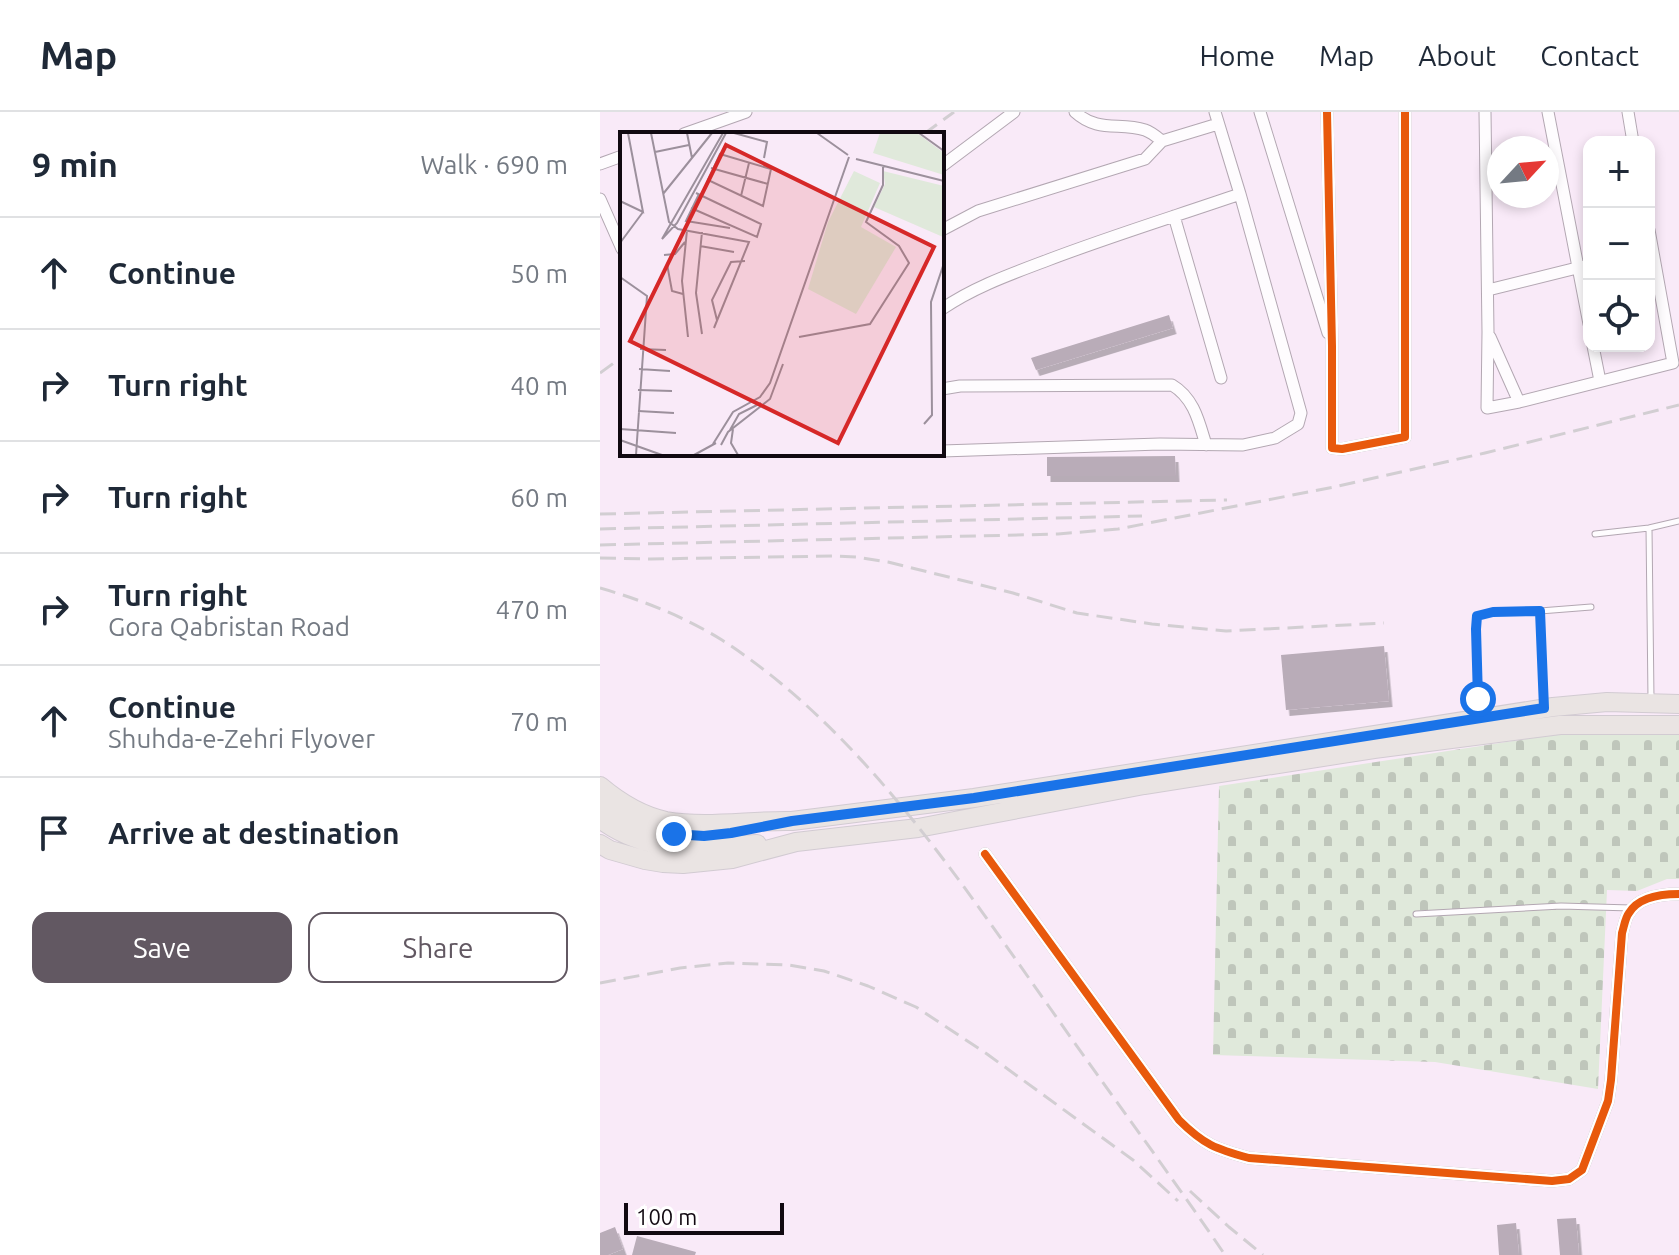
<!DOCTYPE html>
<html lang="en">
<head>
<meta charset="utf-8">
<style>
  body { margin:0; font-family:Ubuntu,sans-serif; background:#f6f6f7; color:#1f2937 }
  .controls { position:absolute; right:24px; top:24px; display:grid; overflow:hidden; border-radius:16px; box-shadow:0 4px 12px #0003 }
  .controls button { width:72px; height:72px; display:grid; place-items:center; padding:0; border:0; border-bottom:2px solid #e0e1e3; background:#fff; color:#1f2937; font:40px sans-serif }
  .compass { position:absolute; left:887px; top:24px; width:72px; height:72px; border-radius:50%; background:#fff; box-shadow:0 4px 12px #0003; rotate:64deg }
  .scale { position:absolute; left:24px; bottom:20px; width:160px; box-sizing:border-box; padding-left:8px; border:4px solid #110911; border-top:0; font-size:22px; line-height:28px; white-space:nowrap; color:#110911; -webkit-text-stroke:6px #fff; paint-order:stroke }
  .stop { position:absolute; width:24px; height:24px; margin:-18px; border:6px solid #1a73e8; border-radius:50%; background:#fff }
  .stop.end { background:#1a73e8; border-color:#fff; box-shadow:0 2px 8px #0008 }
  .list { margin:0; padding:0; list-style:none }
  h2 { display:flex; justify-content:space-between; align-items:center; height:104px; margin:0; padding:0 32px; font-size:34px }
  h2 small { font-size:26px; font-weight:400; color:#747a83 }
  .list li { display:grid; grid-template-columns:52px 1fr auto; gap:24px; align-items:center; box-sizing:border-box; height:112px; padding:0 32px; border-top:2px solid #e0e1e3 }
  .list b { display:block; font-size:30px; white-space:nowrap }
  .list p { margin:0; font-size:26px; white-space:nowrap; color:#747a83 }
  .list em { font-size:26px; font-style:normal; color:#747a83 }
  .actions { display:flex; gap:16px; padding:24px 32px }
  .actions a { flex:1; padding:18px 0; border:2px solid #625862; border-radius:16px; text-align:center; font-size:28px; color:#625862 }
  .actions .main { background:#625862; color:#fff }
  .icon { flex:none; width:44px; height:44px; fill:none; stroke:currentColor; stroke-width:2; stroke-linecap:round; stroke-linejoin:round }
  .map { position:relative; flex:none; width:1079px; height:1143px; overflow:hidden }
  header { display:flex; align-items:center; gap:48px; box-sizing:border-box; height:112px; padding:0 40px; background:#fff; border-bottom:2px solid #e0e1e3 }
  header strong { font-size:38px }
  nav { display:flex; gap:44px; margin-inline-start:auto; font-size:28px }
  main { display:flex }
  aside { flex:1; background:#fff }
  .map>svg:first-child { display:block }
</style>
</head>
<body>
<header>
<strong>Map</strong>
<nav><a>Home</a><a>Map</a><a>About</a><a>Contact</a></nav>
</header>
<main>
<aside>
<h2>9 min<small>Walk · 690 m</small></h2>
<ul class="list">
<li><svg class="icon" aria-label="ahead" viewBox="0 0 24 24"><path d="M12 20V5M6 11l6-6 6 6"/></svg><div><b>Continue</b></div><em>50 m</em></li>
<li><svg class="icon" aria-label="right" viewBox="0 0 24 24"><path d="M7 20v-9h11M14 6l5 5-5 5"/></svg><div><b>Turn right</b></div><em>40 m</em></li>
<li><svg class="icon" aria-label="right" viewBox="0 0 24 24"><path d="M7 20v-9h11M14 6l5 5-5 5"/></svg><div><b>Turn right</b></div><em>60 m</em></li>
<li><svg class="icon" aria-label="right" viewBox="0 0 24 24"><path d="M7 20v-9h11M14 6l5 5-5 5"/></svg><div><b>Turn right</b><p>Gora Qabristan Road</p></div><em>470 m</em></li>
<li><svg class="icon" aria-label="ahead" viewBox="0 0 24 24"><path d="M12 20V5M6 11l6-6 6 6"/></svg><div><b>Continue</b><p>Shuhda-e-Zehri Flyover</p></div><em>70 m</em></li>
<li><svg class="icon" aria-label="arrive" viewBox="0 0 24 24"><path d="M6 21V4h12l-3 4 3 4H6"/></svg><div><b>Arrive at destination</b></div></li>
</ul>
<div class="actions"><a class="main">Save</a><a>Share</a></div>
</aside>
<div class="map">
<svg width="1079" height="1143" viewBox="0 0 1079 1143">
  <defs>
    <pattern id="cemetery-stones" width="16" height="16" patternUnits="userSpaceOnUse" patternTransform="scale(2)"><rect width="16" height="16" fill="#e0e9db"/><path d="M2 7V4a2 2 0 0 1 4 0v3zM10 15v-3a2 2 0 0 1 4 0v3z" fill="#bfc6bb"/></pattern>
    <filter id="shadow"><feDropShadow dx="3.5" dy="6" stdDeviation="0" flood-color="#0004"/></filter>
  </defs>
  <rect width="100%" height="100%" fill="#f9eaf8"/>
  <path fill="url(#cemetery-stones)" d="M959 622H1079V767H1067L1037 779 1007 778 998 977 835 950 613 943 619 674Z"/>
  <path fill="#b9acb8" filter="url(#shadow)" d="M569 203 573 216 436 258 431 246Z
    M575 344 576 364H447V345Z
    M784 534 789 589 686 598 681 543Z
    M976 1106 979 1143H960L957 1107Z
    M916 1111 919 1143H899L897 1113Z
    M15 1115 23 1137 8 1143H0V1121Z
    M37 1124 96 1140 95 1143H32Z"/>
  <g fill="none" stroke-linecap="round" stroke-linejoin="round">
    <g stroke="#b3a7b2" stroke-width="7">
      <path id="lane" d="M1049 416 1051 587
        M995 422 1049 416 1079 409
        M940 499 944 591
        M878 587 876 517 877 504 893 500 940 499 991 495
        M816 802 961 794 1031 796"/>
    </g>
    <g stroke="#b3a7b2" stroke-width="13">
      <path id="street" d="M475 0C498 21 519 10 545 18 551 20 557 25 562 29
        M660 0 728 221
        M727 0 732 234V336L742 337 805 325V0
        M885 0 888 220 887 296 919 290 1073 251 1049 118
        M948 0 989 212
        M1028 0 1033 30
        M84 22 146 0
        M0 52 22 44
        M342 54 414 0
        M0 87 22 137
        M574 104 621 266
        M342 118 378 99 545 47 562 29 618 12
        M888 178 989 153
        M342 197C374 175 411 162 448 148 511 124 576 104 640 82
        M890 225 919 290
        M993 234 1000 269
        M342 277 360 274 572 273C594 286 599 310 606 333
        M342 339 560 332 643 333 675 326 698 312 701 301 640 82 615 0
        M385 742 579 1008C604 1033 616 1037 649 1046L952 1069 969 1067 982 1058 1008 989 1011 968 1022 821C1024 815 1025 806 1029 801 1039 784 1062 782 1079 782"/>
    </g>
    <g stroke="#d2cbd2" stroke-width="20">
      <path id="primary" d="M0 674C19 690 42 704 66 709 107 716 150 708 192 709L374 686 953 595 1007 590 1079 592
        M0 690C40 721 72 727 122 722
        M0 707C49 744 100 735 157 732
        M0 732 10 738 45 748 63 751 83 752 132 747 196 730 318 716 544 673 774 637 960 613H1079"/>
    </g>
    <use href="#lane" stroke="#fefcfe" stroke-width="5"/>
    <use href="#street" stroke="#fefcfe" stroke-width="11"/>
    <use href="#primary" stroke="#eae4e3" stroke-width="18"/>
    <path stroke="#d2ced2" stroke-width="3" stroke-dasharray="16 8" stroke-linecap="butt" d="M324 22 354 0
      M0 261 22 245
      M0 402 627 388
      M0 417 542 404
      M0 433 458 422 518 417 734 375 885 341 1079 293
      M0 446 50 447 232 444 256 445 288 450 413 481 477 501 552 512 626 519 784 511
      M0 476C42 488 85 505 122 528 262 619 355 762 450 896 508 979 568 1059 625 1143
      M0 871 80 856 128 851 189 853 224 859 268 874 316 895 387 942 533 1048 578 1089
      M590 1079 629 1115 663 1143"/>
    <g stroke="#fff" stroke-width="13">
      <path id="cycleway" d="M727 0 732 234V336L742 337 805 325V0
        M385 742 579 1008C604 1033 616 1037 649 1046L952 1069 969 1067 982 1058 1008 989 1011 968 1022 821C1024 815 1025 806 1029 801 1039 784 1062 782 1079 782"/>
    </g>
    <use href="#cycleway" stroke="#e8590c" stroke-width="8"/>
  </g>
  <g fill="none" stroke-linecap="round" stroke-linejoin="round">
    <path stroke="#1a73e8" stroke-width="10" d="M74 722 104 724 131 721 192 709 374 686 944 596 940 499 893 500 877 504 876 517 878 587"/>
  </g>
  <g transform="translate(20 20)">
    <rect width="324" height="324" fill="#f9eaf8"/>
    <path d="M260 1H297L324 21V43L253 21Z" fill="#e0e9db"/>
    <path d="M234 39 260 51 241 95 276 115 236 182 188 157 208 90ZM263 39 324 54 323 105 254 75 265 52Z" fill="#e0e9db"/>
    <path fill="none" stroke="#9c909c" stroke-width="2" d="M31 1 49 90 58 97 129 110 94 196M67 1 72 26M103 1 42 107 57 91 106 1M114 1 147 10 144 26M197 1 228 23M299 1 324 19M35 20 69 13M100 22 151 37 143 74 88 48ZM236 27 324 49M91 36 148 52M43 62 92 1M79 62 66 89 110 96M121 64 129 31M0 69 23 80 8 1M71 76 137 105 141 92 76 61M67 98 62 149 68 205M82 100 76 161 82 202M0 111 23 80M80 114 114 120M44 123 55 122 65 110M47 132 52 159 63 162M0 145 27 164 16 323M97 188 92 168 111 130 125 129M179 205 250 192 289 131 279 114 246 90 263 53V33M20 217 46 218M19 237 50 239M18 258 52 259M18 279 54 281M304 292 312 283 311 170 324 131M0 297 56 301M113 297 111 311 118 323M110 298 119 282 141 271M0 308 42 323M93 312 113 280 140 265 150 251 229 25M101 313 108 300 150 267 163 232M74 323 96 311"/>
    <path fill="#d62828" fill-opacity="0.15" stroke="#d62828" stroke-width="4" d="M106 13 314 115 218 311 10 209Z"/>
    <rect width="324" height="324" fill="none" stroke="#110911" stroke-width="4"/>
  </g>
</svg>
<div class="controls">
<button>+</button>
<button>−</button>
<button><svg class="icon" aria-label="locate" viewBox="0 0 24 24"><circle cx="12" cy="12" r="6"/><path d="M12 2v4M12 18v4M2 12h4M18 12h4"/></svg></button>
</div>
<svg class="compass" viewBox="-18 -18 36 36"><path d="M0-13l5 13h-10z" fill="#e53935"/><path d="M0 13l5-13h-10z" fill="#747a83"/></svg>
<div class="scale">100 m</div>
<div class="stop" style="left:878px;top:587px"></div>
<div class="stop end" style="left:74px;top:722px"></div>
</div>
</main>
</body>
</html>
